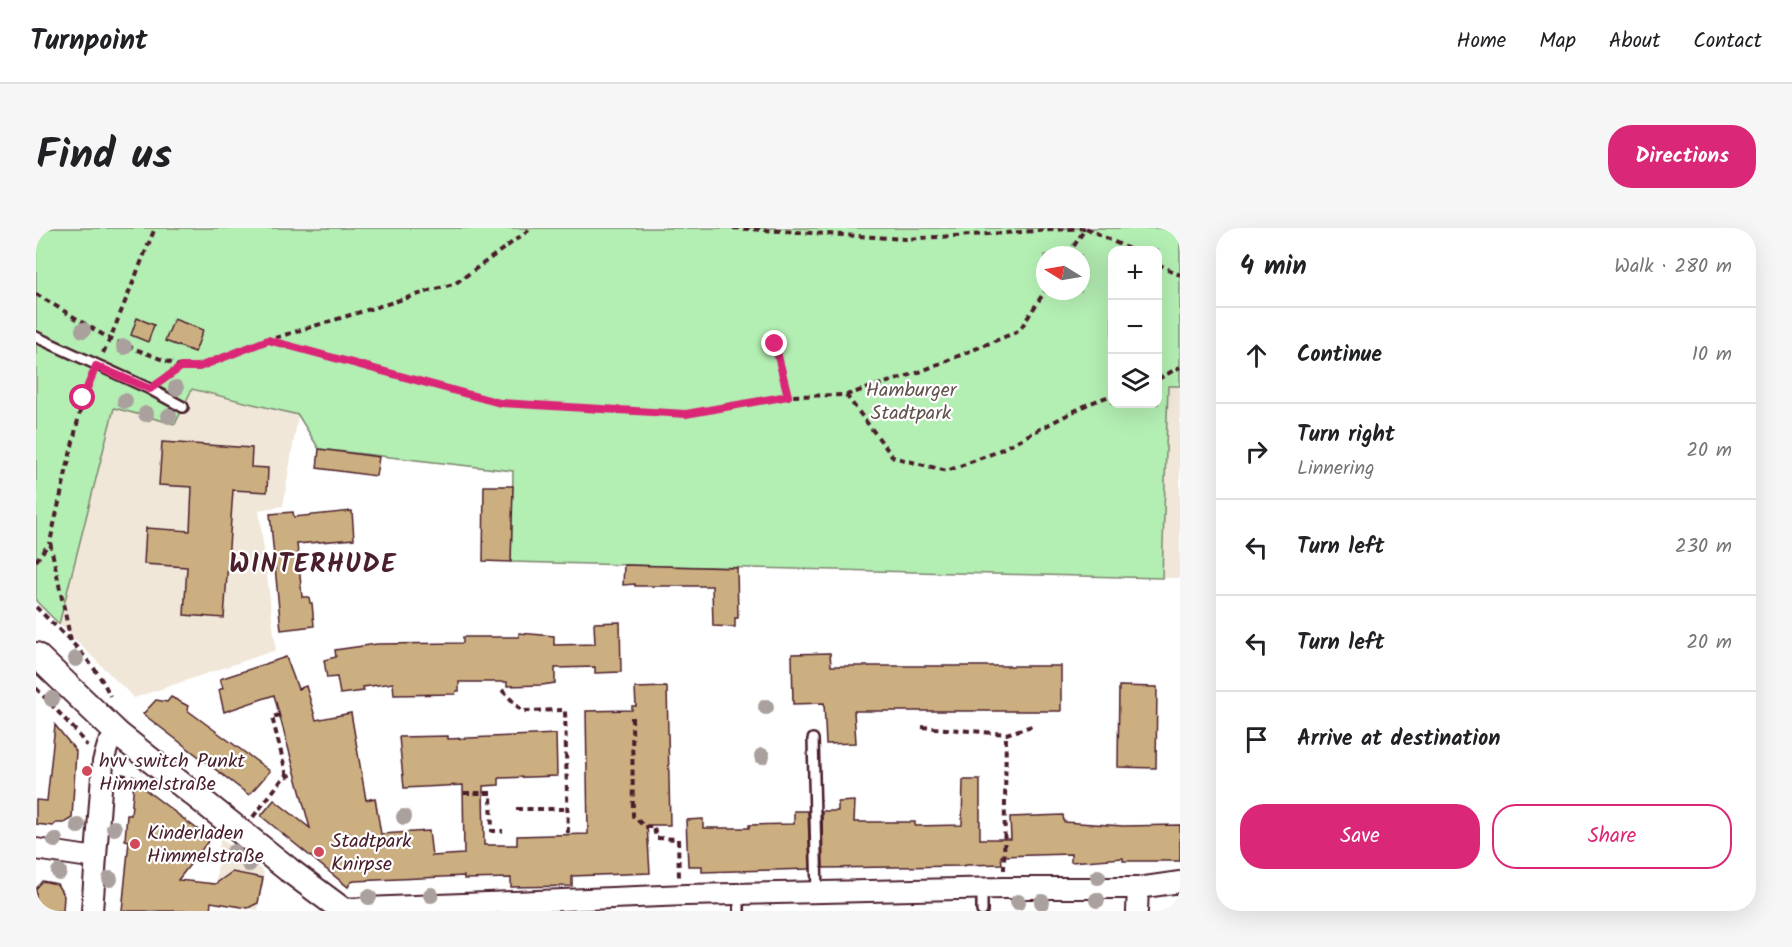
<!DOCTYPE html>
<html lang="en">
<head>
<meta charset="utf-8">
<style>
  body { margin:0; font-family:Kalam,sans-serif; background:#f6f6f6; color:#202124 }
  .controls { position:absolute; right:18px; top:18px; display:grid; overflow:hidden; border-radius:12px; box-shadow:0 6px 24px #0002 }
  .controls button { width:54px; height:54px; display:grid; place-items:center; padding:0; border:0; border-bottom:2px solid #e0e0e0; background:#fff; color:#202124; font:30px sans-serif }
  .compass { position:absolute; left:1000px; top:18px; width:54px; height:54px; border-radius:50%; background:#fff; box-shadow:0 6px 24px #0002; rotate:281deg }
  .stop { position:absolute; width:18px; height:18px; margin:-14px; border:4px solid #db2777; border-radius:50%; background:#fff }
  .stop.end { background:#db2777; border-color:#fff; box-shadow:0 2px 6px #0008 }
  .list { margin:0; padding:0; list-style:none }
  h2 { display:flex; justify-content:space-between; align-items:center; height:78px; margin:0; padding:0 24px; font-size:26px }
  h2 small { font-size:20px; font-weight:400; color:#757577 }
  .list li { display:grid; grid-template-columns:39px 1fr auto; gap:18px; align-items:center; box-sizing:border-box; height:96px; padding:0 24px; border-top:2px solid #e0e0e0 }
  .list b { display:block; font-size:22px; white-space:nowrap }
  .list p { margin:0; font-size:20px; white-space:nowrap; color:#757577 }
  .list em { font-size:20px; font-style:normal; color:#757577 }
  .actions { display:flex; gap:12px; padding:18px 24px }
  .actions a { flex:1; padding:14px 0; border:2px solid #db2777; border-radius:24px; text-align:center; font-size:21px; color:#db2777 }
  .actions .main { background:#db2777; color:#fff }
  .icon { flex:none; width:33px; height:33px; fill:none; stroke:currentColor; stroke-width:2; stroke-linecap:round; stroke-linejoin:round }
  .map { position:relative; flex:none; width:1144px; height:683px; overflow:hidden; border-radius:24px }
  header { display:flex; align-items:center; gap:36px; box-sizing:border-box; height:84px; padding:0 30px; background:#fff; border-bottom:2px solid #e0e0e0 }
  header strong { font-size:28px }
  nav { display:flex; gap:33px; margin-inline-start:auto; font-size:21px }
  .intro { display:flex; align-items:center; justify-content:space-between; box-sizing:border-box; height:144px; padding:0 36px }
  h1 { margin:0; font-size:42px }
  .button { padding:15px 27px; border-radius:24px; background:#db2777; color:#fff; font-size:21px; font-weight:700 }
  main { display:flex; gap:36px; padding:0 36px }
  aside { flex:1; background:#fff; border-radius:24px; box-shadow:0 6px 24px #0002 }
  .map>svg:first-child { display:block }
</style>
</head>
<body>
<header>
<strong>Turnpoint</strong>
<nav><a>Home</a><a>Map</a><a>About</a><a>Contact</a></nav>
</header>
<div class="intro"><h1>Find us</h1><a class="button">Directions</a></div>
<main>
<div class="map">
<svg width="1144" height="683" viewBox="0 0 1144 683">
  <rect width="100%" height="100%" fill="#fff"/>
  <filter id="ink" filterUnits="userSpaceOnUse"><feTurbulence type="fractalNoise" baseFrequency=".0167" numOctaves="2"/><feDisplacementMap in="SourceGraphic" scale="12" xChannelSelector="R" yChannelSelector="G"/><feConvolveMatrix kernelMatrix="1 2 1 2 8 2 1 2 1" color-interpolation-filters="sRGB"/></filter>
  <g filter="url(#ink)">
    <path fill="#f0e7d9" d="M1132 158H1144V350H1126Z
      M155 161 262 187 247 278 223 282 240 422 98 470 23 396 79 179 139 196Z
      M184 610 228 644 222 682 178 676Z"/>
    <path fill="#b3eeb3" stroke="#7e866f" stroke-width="1.5" fill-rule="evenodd" d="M0 0H1144V158H1132L1126 350 475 334 477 243 283 221 262 187 156 161 139 196 78 180 23 396 0 373ZM1076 22H1122V176H1076ZM1009 27H1045V63H1009Z"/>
    <path fill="#ccaf81" stroke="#4a1f2b" stroke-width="1.5" d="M101 90 118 97 112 114 95 107Z
      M138 91 167 102 159 124 129 113Z
      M126 214 216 220 215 239 232 240 231 264 197 262 188 390 148 387 151 339 108 336 110 300 154 303 156 259 123 257Z
      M283 221 343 229 340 248 281 240Z
      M448 258H477L475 334 447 333Z
      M316 283 318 311 261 316 266 369H273L274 375H276L278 398 245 402 234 286 257 284 258 289Z
      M588 337 701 340 702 390H699V399L677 398 676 358H599V356L587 357Z
      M584 394 585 444 559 445V439L519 440V455L506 457 471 458V454H423V463H420L419 466 358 467 357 455 327 459 328 463 304 466 301 449 291 450 288 432 300 429 299 422 341 416 427 415V409H483V405L518 408V417L559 416 558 395Z
      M794 425 795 438H1025V483H818L820 515 790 516 788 475 757 476 756 426Z
      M250 429 262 461 270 458 280 492 315 485 330 572 339 570 345 606 393 603 396 628 428 626 427 557 368 560 363 509 412 508V511L520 506 521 548 463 550V557L447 558 448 617H481V608L552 606 550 483 596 482V478H600L599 460 631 459 634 597H611L614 645 536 648V658L475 659V650L428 651V648L319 653 315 654 312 659 225 588 238 572 274 600 238 467 188 484 183 462 187 460 184 451Z
      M1083 458 1121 459 1120 540 1082 539Z
      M135 469 152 478 151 482 234 543 213 567 107 486 120 472 131 474Z
      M19 497 40 523 36 590 28 595H20L17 598 0 596V572L11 573Z
      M927 552H944V611H975L974 589 1027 587 1028 594 1087 598 1144 597V633H1087V630L1035 634V626L965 628 966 636 931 637 926 638 787 640 786 583H802V574L819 573 818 594H879V598L926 597Z
      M98 553 174 611 142 652 179 656 196 644 227 650 222 675 212 680 175 674 174 683H86L93 613 89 612 91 587H95Z
      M758 583H772L774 641 666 644V638H652L650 592 667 591V600H713V597L758 596Z
      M6 653 21 656 28 668 27 683H0V661Z"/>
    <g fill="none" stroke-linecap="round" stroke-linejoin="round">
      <g stroke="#4a1f2b" stroke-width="14">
        <path id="service" d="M0 109 114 161 147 179
          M777 511 781 666
          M703 666V683
          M946 683V661"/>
      </g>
      <g stroke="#4a1f2b" stroke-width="24">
        <path id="minor" d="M0 621 60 630
          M306 681 650 667 968 660H1102L1144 654
          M56 683 67 534 72 517 82 506
          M1101 683 1102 660"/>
      </g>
      <g stroke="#4a1f2b" stroke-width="28">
        <path id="tertiary" d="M0 427 82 506 253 642 308 683"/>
      </g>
      <path stroke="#4a1f2b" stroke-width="4" stroke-dasharray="6 4.5" stroke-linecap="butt" d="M697 0 869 11 1050 0
        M1050 0 1095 22
        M1032 27 1049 1
        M1122 36 1144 47
        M0 66 74 111 145 139H163L232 112 420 55 496 0
        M232 112 464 175 650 186 752 168 810 167 881 145 983 103 1009 63
        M739 115 752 168
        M67 125 74 111 119 0
        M1122 151 1144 139
        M126 153 144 139
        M810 167 857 229 911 243 958 225 1052 176 1076 167
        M0 333 14 314
        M0 379C27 406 59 433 74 468
        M35 413 14 314 47 170 55 148
        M0 460 39 502 51 518
        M466 462 486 483 529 482 532 607
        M244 487 236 489 251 548
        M596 489 597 588 609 599H618L620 610 642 611 643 649
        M886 499 970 506 996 498
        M85 547 104 551
        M428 565H455L456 603H467
        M480 581H531
        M217 589 248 549 259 546
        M968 642 970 506"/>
      <use href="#service" stroke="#fff" stroke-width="9"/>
      <use href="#minor" stroke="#fff" stroke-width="20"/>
      <use href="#tertiary" stroke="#fff" stroke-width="24"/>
    </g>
    <g fill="#aaa09d">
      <circle cx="47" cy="102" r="8"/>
      <circle cx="88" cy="119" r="8"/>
      <circle cx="140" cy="160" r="8"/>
      <circle cx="89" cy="173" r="8"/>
      <circle cx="110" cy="186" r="8"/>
      <circle cx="133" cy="188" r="8"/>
      <circle cx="40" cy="431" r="8"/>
      <circle cx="16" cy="471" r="8"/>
      <circle cx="730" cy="479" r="8"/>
      <circle cx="726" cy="528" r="8"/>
      <circle cx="368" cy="589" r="8"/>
      <circle cx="42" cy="598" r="8"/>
      <circle cx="78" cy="600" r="8"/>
      <circle cx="19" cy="612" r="8"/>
      <circle cx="198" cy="624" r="8"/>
      <circle cx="213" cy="636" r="8"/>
      <circle cx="23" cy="644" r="8"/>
      <circle cx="1062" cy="649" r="8"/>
      <circle cx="74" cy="651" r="8"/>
      <circle cx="395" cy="667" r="8"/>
      <circle cx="333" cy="669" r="8"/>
      <circle cx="1061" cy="672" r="8"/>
      <circle cx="982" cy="674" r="8"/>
      <circle cx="1006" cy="674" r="8"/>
    </g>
  </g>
  <g fill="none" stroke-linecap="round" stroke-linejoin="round" filter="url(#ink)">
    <path stroke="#db2777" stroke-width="8" d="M47 170 60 138 114 161 145 139H163L232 112 464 175 650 186 752 168 739 116"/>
  </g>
  <g fill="#d1495b" stroke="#fff" stroke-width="2">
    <circle cx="51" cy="543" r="6"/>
    <circle cx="99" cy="616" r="6"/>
    <circle cx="283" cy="624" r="6"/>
  </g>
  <g text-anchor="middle" stroke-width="4.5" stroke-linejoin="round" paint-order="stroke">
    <g font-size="20" fill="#64534d" stroke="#fff">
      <text x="875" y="168">Hamburger<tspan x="875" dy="23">Stadtpark</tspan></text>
    </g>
    <g font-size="20" fill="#4a1f2b" stroke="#fff" text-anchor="start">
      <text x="63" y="539">hvv switch Punkt<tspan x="63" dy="23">Himmelstraße</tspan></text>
      <text x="111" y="611">Kinderladen<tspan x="111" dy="23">Himmelstraße</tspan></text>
      <text x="295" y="619">Stadtpark<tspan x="295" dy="23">Knirpse</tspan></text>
    </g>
    <g font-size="26" font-weight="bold" letter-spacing="1.5" fill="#4a1f2b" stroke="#fff">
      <text x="277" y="344">WINTERHUDE</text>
    </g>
  </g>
</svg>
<div class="controls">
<button>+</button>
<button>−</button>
<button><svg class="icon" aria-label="layers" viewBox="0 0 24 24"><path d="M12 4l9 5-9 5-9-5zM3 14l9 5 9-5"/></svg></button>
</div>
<svg class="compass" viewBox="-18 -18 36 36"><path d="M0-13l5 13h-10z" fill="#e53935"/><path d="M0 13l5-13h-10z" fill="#757577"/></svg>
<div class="stop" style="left:47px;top:170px"></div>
<div class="stop end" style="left:739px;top:116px"></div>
</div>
<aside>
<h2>4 min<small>Walk · 280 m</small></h2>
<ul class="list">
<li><svg class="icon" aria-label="ahead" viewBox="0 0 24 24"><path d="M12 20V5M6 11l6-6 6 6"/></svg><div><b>Continue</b></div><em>10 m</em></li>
<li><svg class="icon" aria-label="right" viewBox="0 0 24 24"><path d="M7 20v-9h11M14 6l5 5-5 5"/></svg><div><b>Turn right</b><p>Linnering</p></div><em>20 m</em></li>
<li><svg class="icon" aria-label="left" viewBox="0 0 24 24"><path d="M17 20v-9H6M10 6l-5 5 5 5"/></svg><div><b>Turn left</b></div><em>230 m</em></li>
<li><svg class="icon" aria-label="left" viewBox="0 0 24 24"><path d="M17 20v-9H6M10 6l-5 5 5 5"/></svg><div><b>Turn left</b></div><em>20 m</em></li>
<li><svg class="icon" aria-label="arrive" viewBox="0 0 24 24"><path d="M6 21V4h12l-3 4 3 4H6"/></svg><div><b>Arrive at destination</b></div></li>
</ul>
<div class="actions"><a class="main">Save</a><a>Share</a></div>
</aside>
</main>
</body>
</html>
